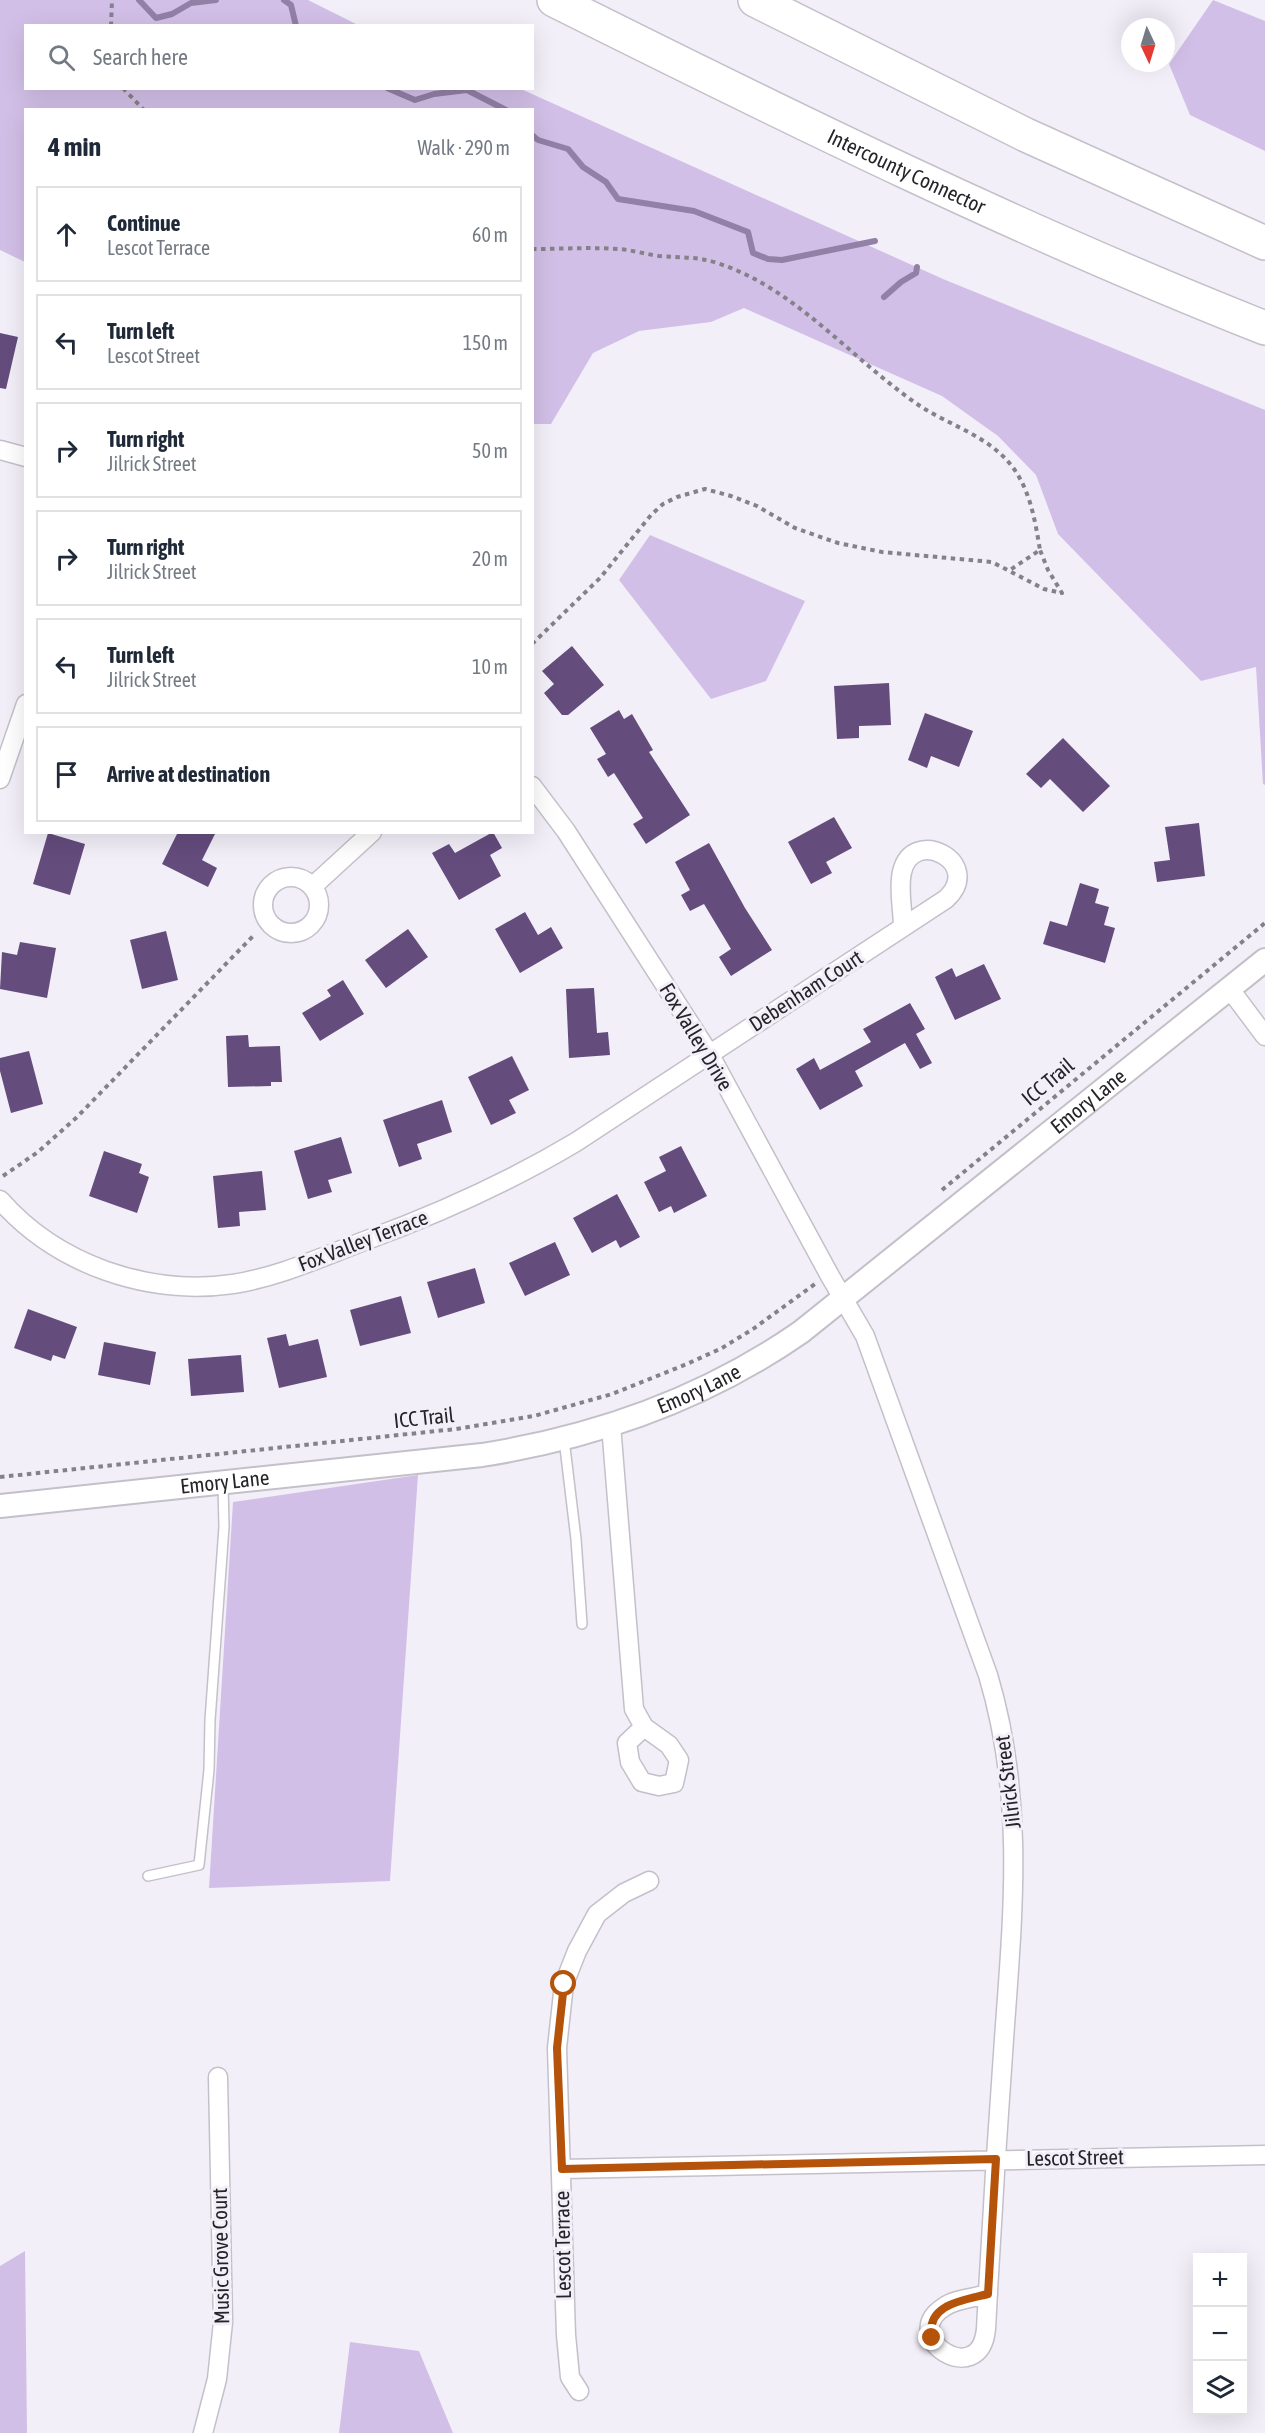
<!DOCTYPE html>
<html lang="en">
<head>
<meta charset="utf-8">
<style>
  body { margin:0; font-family:"Asap Condensed",sans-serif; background:#f6f6f7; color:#1f2937 }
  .controls { position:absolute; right:18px; bottom:18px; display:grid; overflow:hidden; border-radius:0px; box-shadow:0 6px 24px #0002 }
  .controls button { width:54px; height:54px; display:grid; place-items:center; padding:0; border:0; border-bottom:2px solid #e0e1e3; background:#fff; color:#1f2937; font:30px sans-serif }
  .compass { position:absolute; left:1121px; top:18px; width:54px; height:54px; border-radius:50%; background:#fff; box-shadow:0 6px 24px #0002; rotate:176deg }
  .stop { position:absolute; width:18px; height:18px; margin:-14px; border:4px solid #b45309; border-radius:50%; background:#fff }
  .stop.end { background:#b45309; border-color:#fff; box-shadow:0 2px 6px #0008 }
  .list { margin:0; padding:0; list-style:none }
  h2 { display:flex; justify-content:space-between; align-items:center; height:78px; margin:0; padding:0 24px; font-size:26px }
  h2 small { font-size:20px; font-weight:400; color:#747a83 }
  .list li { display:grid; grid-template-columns:39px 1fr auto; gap:18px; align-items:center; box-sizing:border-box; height:96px; margin:0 12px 12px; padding:0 12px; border:2px solid #e0e1e3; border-radius:0px }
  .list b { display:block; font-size:22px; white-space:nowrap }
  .list p { margin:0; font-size:20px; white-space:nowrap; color:#747a83 }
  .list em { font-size:20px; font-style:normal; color:#747a83 }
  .icon { flex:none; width:33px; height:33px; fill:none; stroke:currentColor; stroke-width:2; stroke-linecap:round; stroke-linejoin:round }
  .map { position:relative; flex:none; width:1265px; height:2433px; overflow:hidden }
  .search { position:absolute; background:#fff; box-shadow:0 6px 24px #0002; left:24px; top:24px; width:510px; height:66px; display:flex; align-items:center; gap:15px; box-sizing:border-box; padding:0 21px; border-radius:0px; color:#747a83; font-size:22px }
  .panel { position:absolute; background:#fff; box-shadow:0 6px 24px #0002; left:24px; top:108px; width:510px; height:726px; border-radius:0px }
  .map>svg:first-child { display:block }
</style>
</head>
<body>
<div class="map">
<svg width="1265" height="2433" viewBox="0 0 1265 2433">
  <rect width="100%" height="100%" fill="#f3eff9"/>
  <path fill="#d2bfe7" d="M0 0H308L358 25 26 26V88L521 89 943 279 1265 410V785L1263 784 1256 667 1201 681 1058 534 1036 475 998 436 942 396 744 308 711 322 639 331 593 353 551 424H533L532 110H26L25 262 0 250Z
    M1213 0 1265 21V151L1190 115 1169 64Z
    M650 535 805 601 766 681 711 699 619 580Z
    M418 1475 390 1881 209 1888 233 1502Z
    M25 2251 27 2433H0V2266Z
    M350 2342 419 2351 453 2433H339Z"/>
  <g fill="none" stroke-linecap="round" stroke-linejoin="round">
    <path stroke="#9280a7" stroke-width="6" d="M139 0 156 18 172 14 191 3 216 0
      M284 0 291 5 296 26
      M387 88 415 100 434 94 467 90 506 110
      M532 135 538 140 568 149 583 167 606 182 618 199 694 211 748 232 753 253 768 259 782 260 875 241
      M884 297 901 282 916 273 917 267"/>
  </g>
  <path fill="#644c7d" d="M0 333 18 337 6 389 0 388Z
    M572 646 604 685 568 715H562L544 693 554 684 542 671Z
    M889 683 891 725 859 726V738L837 739 834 686Z
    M619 710 624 719 632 714 653 750 649 752 690 815 646 844 633 824 643 818 614 773 608 777 597 759 606 754 590 728Z
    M925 713 973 731 959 767 931 756 927 768 908 760Z
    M1063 738 1110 786 1083 812 1050 779 1041 788 1026 774Z
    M834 817 852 848 826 862 832 873 811 884 788 842Z
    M1199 823 1205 876 1157 882 1154 862 1170 860 1165 827Z
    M178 832H216L202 860 217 868 208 887 162 864Z
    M493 832 502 848 490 855 501 876 459 900 432 853 449 844 455 853Z
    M48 833 85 844 70 895 33 884Z
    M709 843 745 908 772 950 731 976 719 957 731 949 704 904 690 911 681 895 690 890 675 862Z
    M1080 883 1099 889 1095 903 1109 907 1104 925 1115 928 1105 963 1043 944 1050 921 1067 926Z
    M525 912 538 935 551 927 563 948 520 973 495 929Z
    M408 929 428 957 386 988 365 960Z
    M166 931 178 980 142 989 130 940Z
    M20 942 56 948 47 998 0 989 2 952 17 955Z
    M984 964 1001 999 955 1020 935 977 952 968 956 977Z
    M343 980 364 1014 320 1041 302 1013 331 996 327 990Z
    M594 988 597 1033 608 1032 610 1055 569 1058 566 989Z
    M910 1003 925 1029 916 1034 932 1063 920 1069 905 1043 855 1071 863 1086 820 1110 796 1069 814 1058 820 1070 871 1042 863 1029Z
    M248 1035 249 1047 280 1046 282 1082H271V1086L228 1087 226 1036Z
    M29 1051 43 1104 11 1113 0 1071V1058Z
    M512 1056 529 1090 509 1100 516 1113 491 1125 468 1077Z
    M442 1100 452 1132 417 1144 422 1159 399 1167 383 1120Z
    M341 1137 352 1173 328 1180 332 1192 308 1199 294 1151Z
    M681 1146 707 1196 674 1213 671 1206 659 1212 644 1182 666 1171 659 1157Z
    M104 1151 142 1164 139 1173 149 1177 137 1213 89 1196Z
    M262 1171 266 1210 239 1212 240 1226 218 1228 213 1176Z
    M617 1194 640 1237 620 1248 616 1240 592 1253 573 1218Z
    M555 1242 570 1275 525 1296 509 1263Z
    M475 1268 485 1303 438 1318 427 1282Z
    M401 1296 411 1333 360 1346 350 1310Z
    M28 1309 77 1327 65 1359 53 1355 51 1361 14 1348Z
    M286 1334 289 1346 318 1339 327 1377 279 1388 267 1338Z
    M104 1342 156 1352 150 1385 98 1375Z
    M241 1355 244 1392 191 1396 188 1359Z"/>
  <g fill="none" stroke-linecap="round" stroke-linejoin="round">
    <g stroke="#c4c0ca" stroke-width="12">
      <path id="service" d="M564 1439 576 1539 582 1624
        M148 1876 199 1865 209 1770 210 1720 224 1527 223 1484"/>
    </g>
    <g stroke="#c4c0ca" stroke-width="21">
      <path id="minor" d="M0 450 26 457
        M0 779 26 704
        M532 786 566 831 710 1055 830 1276 865 1336 988 1675C1025 1798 1013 1913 1004 2039 997 2136 991 2233 986 2329 980 2391 897 2337 944 2307 955 2299 974 2298 988 2294
        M263 905a28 28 0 1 1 56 0a28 28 0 1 1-56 0Z
        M312 887 372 832
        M1229 988 1265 1036
        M0 1200C57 1265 148 1296 233 1284 279 1277 324 1256 367 1240 440 1213 509 1182 576 1142L946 899C985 863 913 825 902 872 898 889 903 910 903 927
        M611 1425 634 1709 644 1727 669 1745 679 1760 674 1783 659 1786 642 1782 630 1762 627 1743 644 1727
        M562 2169 1265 2155
        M579 2391 570 2377 566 2335 557 2048 564 1984 577 1951 597 1914 624 1893 649 1881
        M203 2433 217 2379 223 2322 218 2077"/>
    </g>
    <g stroke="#c4c0ca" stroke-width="26">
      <g id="tertiary">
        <path id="s1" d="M0 1506 482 1455C596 1437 706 1398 801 1332L1265 960"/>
      </g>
    </g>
    <g stroke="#c4c0ca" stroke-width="36">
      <g id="motorway">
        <path id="s2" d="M554 0C788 117 1022 232 1265 328"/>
        <path d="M755 0 1026 135 1265 243"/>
      </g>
    </g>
    <path stroke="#848288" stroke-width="4" stroke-dasharray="4.5 4.5" stroke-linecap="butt" d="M111 26 112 0
      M123 88 144 110
      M532 249C561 249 590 247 619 249 632 250 645 254 659 256 680 258 696 256 717 263 796 288 852 360 920 406 949 425 988 436 1011 465 1030 489 1035 520 1040 550L1010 570
      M532 644 600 578 651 515 663 504 677 497 705 489 731 496 757 506 795 528 838 543 882 552 992 562 1044 589 1062 593 1048 570 1040 550
      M3 1176 38 1152 76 1118 255 934
      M942 1190 1265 923
      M0 1477 456 1429 534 1416 612 1394 687 1364 722 1348 753 1329 815 1284"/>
    <use href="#service" stroke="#fff" stroke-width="9"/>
    <use href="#minor" stroke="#fff" stroke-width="18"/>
    <use href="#tertiary" stroke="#fff" stroke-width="22"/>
    <use href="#motorway" stroke="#fff" stroke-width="33"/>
  </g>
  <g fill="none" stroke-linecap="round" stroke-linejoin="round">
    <path stroke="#b45309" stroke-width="8" d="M564 1984 557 2048 562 2169 996 2159 988 2294C964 2300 925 2304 932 2338"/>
  </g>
  <g text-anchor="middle" stroke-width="6" stroke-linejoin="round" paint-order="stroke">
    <g font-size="21" fill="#262428" stroke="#f3eff9">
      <text dy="7" stroke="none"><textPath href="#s2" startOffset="392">Intercounty Connector</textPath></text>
      <text transform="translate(806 991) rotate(-33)" y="7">Debenham Court</text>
      <text transform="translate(696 1037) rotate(59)" y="7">Fox Valley Drive</text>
      <text transform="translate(1048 1082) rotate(-40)" y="7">ICC Trail</text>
      <text dy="7" stroke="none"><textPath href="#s1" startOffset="1198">Emory Lane</textPath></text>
      <text transform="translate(363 1241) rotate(-21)" y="7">Fox Valley Terrace</text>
      <text dy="7" stroke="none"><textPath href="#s1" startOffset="712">Emory Lane</textPath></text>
      <text transform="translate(424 1418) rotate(-6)" y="7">ICC Trail</text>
      <text dy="7" stroke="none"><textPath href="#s1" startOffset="226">Emory Lane</textPath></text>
      <text transform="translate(1008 1782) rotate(-97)" y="7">Jilrick Street</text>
      <text transform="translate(1075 2158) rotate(-1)" y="7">Lescot Street</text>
      <text transform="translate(563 2245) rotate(-91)" y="7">Lescot Terrace</text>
      <text transform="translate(221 2256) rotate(-91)" y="7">Music Grove Court</text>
    </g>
  </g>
</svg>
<div class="controls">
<button>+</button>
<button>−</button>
<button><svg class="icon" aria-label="layers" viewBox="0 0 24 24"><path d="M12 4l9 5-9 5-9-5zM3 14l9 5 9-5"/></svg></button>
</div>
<svg class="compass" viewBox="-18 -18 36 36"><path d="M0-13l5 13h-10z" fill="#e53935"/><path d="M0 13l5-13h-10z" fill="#747a83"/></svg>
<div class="stop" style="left:564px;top:1984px"></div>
<div class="stop end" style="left:932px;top:2338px"></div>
<div class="search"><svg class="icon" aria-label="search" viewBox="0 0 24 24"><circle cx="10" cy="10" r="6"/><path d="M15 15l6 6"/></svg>Search here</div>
<section class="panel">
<h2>4 min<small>Walk · 290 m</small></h2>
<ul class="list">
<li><svg class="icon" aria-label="ahead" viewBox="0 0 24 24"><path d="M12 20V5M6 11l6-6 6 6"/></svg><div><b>Continue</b><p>Lescot Terrace</p></div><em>60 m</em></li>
<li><svg class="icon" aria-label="left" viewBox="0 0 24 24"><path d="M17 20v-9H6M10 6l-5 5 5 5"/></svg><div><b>Turn left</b><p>Lescot Street</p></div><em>150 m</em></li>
<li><svg class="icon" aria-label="right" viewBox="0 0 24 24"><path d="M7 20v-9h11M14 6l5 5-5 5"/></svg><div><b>Turn right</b><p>Jilrick Street</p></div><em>50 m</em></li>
<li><svg class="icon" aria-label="right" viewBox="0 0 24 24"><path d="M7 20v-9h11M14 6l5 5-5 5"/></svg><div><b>Turn right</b><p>Jilrick Street</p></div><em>20 m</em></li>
<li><svg class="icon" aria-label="left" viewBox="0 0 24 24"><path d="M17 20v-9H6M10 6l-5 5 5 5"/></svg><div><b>Turn left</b><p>Jilrick Street</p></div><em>10 m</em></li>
<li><svg class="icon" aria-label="arrive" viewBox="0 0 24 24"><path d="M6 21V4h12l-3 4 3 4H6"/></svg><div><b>Arrive at destination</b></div></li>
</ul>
</section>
</div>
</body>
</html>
